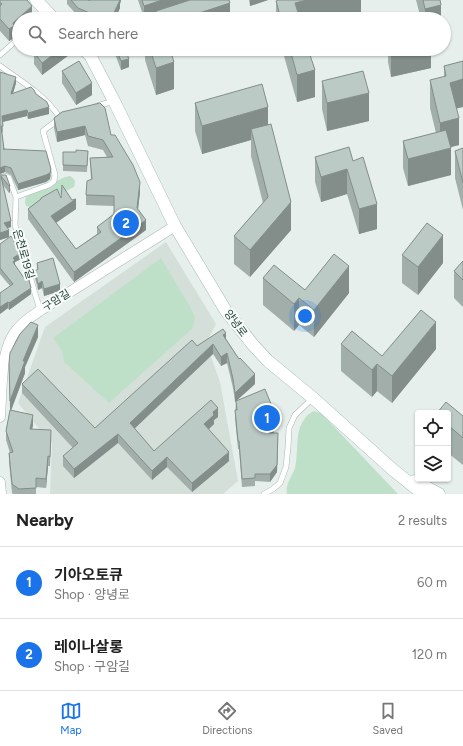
<!DOCTYPE html>
<html lang="en">
<head>
<meta charset="utf-8">
<style>
  body { margin:0; font-family:Figtree,"Noto Sans KR",sans-serif; background:#f2f2f2; color:#222 }
  .controls { position:absolute; right:12px; bottom:12px; display:grid; overflow:hidden; border-radius:4px; box-shadow:0 1px 3px #0004 }
  .controls button { width:36px; height:36px; display:grid; place-items:center; padding:0; border:0; border-bottom:1px solid #e0e0e0; background:#fff; color:#222; font:20px sans-serif }
  .you { position:absolute; left:305px; top:316px; width:14px; height:14px; margin:-10px; border:3px solid #fff; border-radius:50%; background:#1a73e8; box-shadow:0 0 0 6px #1a73e833 }
  .badge { display:grid; place-items:center; width:26px; height:26px; border-radius:50%; background:#1a73e8; color:#fff; font-size:13px; font-weight:700 }
  .pin { position:absolute; translate:-50% -50%; border:2px solid #fff; box-shadow:0 1px 4px #0006 }
  .list { margin:0; padding:0; list-style:none }
  h2 { display:flex; justify-content:space-between; align-items:center; height:52px; margin:0; padding:0 16px; font-size:17px }
  h2 small { font-size:13px; font-weight:400; color:#767676 }
  .list li { display:grid; grid-template-columns:26px 1fr auto; gap:12px; align-items:center; box-sizing:border-box; height:72px; padding:0 16px; border-top:1px solid #e0e0e0 }
  .list b { display:block; font-size:15px; white-space:nowrap }
  .list p { margin:0; font-size:13px; white-space:nowrap; color:#767676 }
  .list em { font-size:13px; font-style:normal; color:#767676 }
  .icon { flex:none; width:22px; height:22px; fill:none; stroke:currentColor; stroke-width:2; stroke-linecap:round; stroke-linejoin:round }
  .map { position:relative; flex:none; width:463px; height:494px; overflow:hidden }
  .search { position:absolute; background:#fff; box-shadow:0 1px 3px #0004; left:12px; right:12px; top:12px; height:44px; display:flex; align-items:center; gap:10px; box-sizing:border-box; padding:0 14px; border-radius:22px; color:#767676; font-size:15px }
  .sheet { height:196px; background:#fff }
  nav { display:flex; justify-content:space-around; align-items:center; box-sizing:border-box; height:56px; border-top:1px solid #e0e0e0; background:#fff; font-size:11px; color:#767676 }
  nav a { display:grid; justify-items:center; gap:2px }
  nav .on { color:#1a73e8 }
  .map>svg:first-child { display:block }
</style>
</head>
<body>
<div class="map">
<svg width="463" height="494" viewBox="0 0 463 494">
  <rect width="100%" height="100%" fill="#e6efeb"/>
  <path fill="#d4dfda" d="M166 242 216 324 206 343 220 382 238 481 223 494H50L52 444 18 403 45 327Z"/>
  <path fill="#bfe0c8" d="M70 176C75 179 76 181 74 187L32 208 26 206 25 202 26 196 65 177Z
    M161 258 192 310 195 318 192 329 109 403 64 362 62 351 53 338Z
    M314 411 321 413 398 494H287C285 485 292 476 295 468 298 455 296 438 300 427 303 420 307 414 314 411Z"/>
  <g fill="none" stroke-linecap="round" stroke-linejoin="round">
    <g stroke="#a8b8b2" stroke-width="6">
      <path id="lane" d="M39 19 47 12
        M0 55 19 38
        M0 66C21 81 46 96 60 118
        M97 106 114 101
        M0 178 5 176 9 178 16 197 15 225 39 307 41 310
        M16 197 49 185 54 181 55 175 43 131 59 119
        M264 494 273 489 280 483 286 467 288 447 289 428 295 415 313 398"/>
    </g>
    <g stroke="#a8b8b2" stroke-width="11">
      <path id="street" d="M0 417C2 391 0 352 15 332 22 322 32 316 41 310L175 226
        M0 482 1 494"/>
    </g>
    <g stroke="#a4bbb3" stroke-width="13">
      <path id="secondary" d="M36 0 54 19
        M83 49 90 55 114 101 175 226 226 311 254 346 268 361 313 398 392 469 423 494
        M415 481 439 494"/>
    </g>
    <use href="#lane" stroke="#fff" stroke-width="5"/>
    <use href="#street" stroke="#fff" stroke-width="10"/>
    <use href="#secondary" stroke="#fff" stroke-width="12"/>
  </g>
  <path fill="#a1aea9" d="M0 0 32 18 14 35V38L9 41 0 31Z
    M67 0H89V1L90 0H121L120 4V8L115 19H85L78 16 67 4Z
    M138 0H229L230 19H156V14L144 18Z
    M249 0H268L250 6Z
    M361 0V12L335 19H276V1Z
    M416 0H440L441 19H421Z
    M69 49V55L42 75 34 64V52Z
    M112 49H125L129 67 121 70 115 54Z
    M145 49H172L170 50 174 89 156 95 145 60Z
    M282 49H308L315 97 297 102Z
    M388 49H431V68L391 77 388 62Z
    M463 61V107L456 108 459 145 450 147 451 175 408 186 403 168V141L436 133 430 108V80L444 77V66Z
    M62 71 92 95 76 105 62 83Z
    M0 72 16 83 13 93 36 94 49 114 28 119 27 116 3 122V132L2 133 4 149 51 175 50 179 46 182 18 190 11 175 5 172 0 174Z
    M322 81 369 121 327 131 322 109Z
    M195 103 268 124 291 230 250 277 234 264V236L263 203 251 156V140L202 154 195 131Z
    M62 112 111 135 140 192 138 209 146 230 74 282 28 219V209L41 199V198H61L76 209 56 223 76 249 97 234V227L114 215V206L86 205V195L91 179 90 158 107 157 103 150 88 146 85 135 57 142 54 128V118Z
    M463 148V210L455 178V151Z
    M88 151 87 172 63 171V152H76Z
    M315 157 353 161 377 229 359 234 347 194 321 202 315 182Z
    M0 175 10 186V192L9 193 3 185 11 227 7 228 9 237 0 240Z
    M0 244 21 259 15 262V266L31 294 9 310 8 308 0 314 10 286 4 279 0 274Z
    M402 255 443 263 418 295 402 283Z
    M463 261V307L454 298V271Z
    M37 263 60 291 44 296 42 288 38 290 35 278V271L37 270Z
    M263 278 305 290 349 293 314 337 299 325 294 331 263 305Z
    M38 337 25 367V373L11 411 33 425 32 429 51 439 50 466H48L46 488 36 487V494H13L12 493 9 462V453H10L6 440V431L10 410 9 363Z
    M226 339 255 384 236 401 277 426 273 433 278 440 277 472 270 482 255 481V486L242 487 239 449H238L235 418 236 401 235 402 233 388 227 363 221 366 213 354 134 428 154 451 218 417 214 420V424L208 429 229 461 192 492 167 467 152 480 118 443 74 478 63 466V456L73 448 22 393V384L95 428 197 346Z
    M341 344 382 356 436 349 392 403 377 391 372 397 341 371Z
    M448 413 463 416V465L448 453Z"/>
  <path fill="#838d89" d="M118 0H121L120 4V8L115 19H111Z
    M162 0H199L156 11V14L144 18V6Z
    M250 0H268L250 6Z
    M307 0H361V12L335 19H295V3Z
    M230 3V19H181Z
    M441 5V19H425V9Z
    M32 6V18L31 19H19V30L14 35V38L9 41V29L13 23Z
    M61 49H69V55L42 75V63Z
    M394 49H431V68L391 77V50Z
    M129 59V67L121 70V61Z
    M174 62V89L156 95V68Z
    M315 70V97L297 102V75Z
    M16 77V83L11 100V94Z
    M463 79V107L450 110V83Z
    M92 83V95L76 105V93Z
    M369 93V121L327 131V103Z
    M49 107V114L28 119V113Z
    M268 107V135L251 129V140L202 154V126Z
    M27 110V116L2 122V116Z
    M459 118V145L440 150V123Z
    M85 126V135L57 142V132Z
    M451 148V175L408 186V159Z
    M5 166V172L0 174V168Z
    M51 169 50 179 46 182 18 190V184Z
    M347 169V194L321 202V177Z
    M140 182V192L137 218V208Z
    M9 186H10V192L9 193Z
    M76 199V209L51 226V216Z
    M291 202V230L250 277V250Z
    M377 204V229L359 234V209Z
    M146 220V230L74 282V272Z
    M11 221V227L4 229V223Z
    M9 230V237L0 240V233Z
    M443 235V263L418 295V267Z
    M21 253V259L15 262V266L13 269V258Z
    M349 266V293L314 337V310Z
    M42 281V288L38 290V284Z
    M60 284V291L44 296V289Z
    M31 288V294L9 310V303Z
    M299 298V325L294 331V304Z
    M8 302V308L0 314V307Z
    M436 322V349L392 403V376Z
    M38 325V337L25 367V373L10 413V401L23 361Z
    M226 333V342L223 335Z
    M213 344V354L130 433V423Z
    M227 353V363L221 366V357Z
    M377 364V391L372 397V370Z
    M255 374V384L235 402V393Z
    M218 408V417L214 420V424L204 434V424L213 412Z
    M33 415V425L30 438V429Z
    M277 419V426L269 440V433Z
    M278 433 277 472 270 482V474Z
    M118 434V443L74 478V469Z
    M229 452V461L192 492V483Z
    M48 456V466L46 488V479Z
    M167 457V467L152 480V471Z"/>
  <path fill="#bbcac4" stroke="#838d89" d="M0 0H27L32 6 13 23 14 26 9 29 0 19V6L2 4 0 3Z
    M71 0H89V1L90 0H120L111 19H96L92 14 78 8Z
    M142 0H162L144 6Z
    M190 0H229L230 3 181 19H159L156 11Z
    M278 0H307L295 3 300 19H281L276 1Z
    M423 0H440L441 5 425 9Z
    M37 49H61L42 63 34 52Z
    M116 49H125L129 59 121 61Z
    M150 49H170L174 62 156 68Z
    M290 49H308L315 70 297 75Z
    M79 61 92 83 76 93 62 71Z
    M463 61V79L450 83 459 118 440 123 430 80 446 76 444 66Z
    M363 71 369 93 327 103 322 81Z
    M0 72 16 77 11 94 31 87 34 90 36 94 47 102 49 107 28 113 27 110 2 116 3 126H1L4 149H3L46 151 51 169 50 173 46 175 18 184 11 168 5 166 0 168Z
    M262 84 268 107 202 126 195 103Z
    M100 103 105 108 111 135H115L133 165 140 182 137 208 146 220 74 272 28 209 41 199V198L57 189 61 198 62 185 72 200 76 199 51 216 76 249 101 232 97 227 114 214V196L86 195 87 181 92 179 90 158 113 157 103 140 88 136 85 126 57 132 54 118 62 112Z
    M271 124 291 202 250 250 234 236 268 197 251 129Z
    M446 130 451 148 408 159 403 141Z
    M349 147 353 161 363 157 377 204 359 209 347 169 321 177 315 157Z
    M463 148V183L455 151Z
    M76 150 88 151 87 166 63 165V152H76Z
    M0 175H6L10 186H9L1 176 11 221 4 223 9 230 0 233Z
    M427 223 443 235 418 267 402 255Z
    M11 236 21 253 13 258 15 260 13 262 24 278 28 276 31 288 9 303 8 302 0 307V293L13 284 4 273 0 268V244Z
    M334 254 349 266 314 310 299 298 294 304 263 278 274 265 305 290Z
    M53 258 60 284 44 289 42 281 38 284 35 271 38 269 37 263Z
    M463 261V280L454 271Z
    M421 310 436 322 392 376 377 364 372 370 341 344 352 331 382 356Z
    M31 322 38 325 23 361H25L10 401 9 363 10 353 20 334Z
    M223 329 226 333 223 335 239 359 240 358 255 374 235 393 233 379 227 353 221 357 213 344 130 423 154 451 211 400 218 408 213 412 214 415 204 424 229 452 192 483 167 457 152 471 118 434 74 469 63 456 78 443 22 384 38 369 95 428 192 340 197 346Z
    M265 389 277 419 269 433H278L277 465 270 474H255V478L242 479 239 441H238L235 410H237L236 401Z
    M446 402 463 416V438L448 425V413H437Z
    M10 410 33 415 30 429 51 430 50 457 48 456 46 479 36 478V488L19 489 12 484 9 453 13 452 6 431Z"/>
  <g text-anchor="middle" stroke-width="4" stroke-linejoin="round" paint-order="stroke">
    <g font-size="11" fill="#24423a" stroke="#f7fbf9">
      <text transform="translate(24 254) rotate(74)" y="4">은천로19길</text>
      <text transform="translate(56 300) rotate(-32)" y="4">구암길</text>
      <text transform="translate(236 323) rotate(53)" y="4">양녕로</text>
    </g>
  </g>
</svg>
<div class="controls">
<button><svg class="icon" aria-label="locate" viewBox="0 0 24 24"><circle cx="12" cy="12" r="6"/><path d="M12 2v4M12 18v4M2 12h4M18 12h4"/></svg></button>
<button><svg class="icon" aria-label="layers" viewBox="0 0 24 24"><path d="M12 4l9 5-9 5-9-5zM3 14l9 5 9-5"/></svg></button>
</div>
<div class="you"></div>
<div class="pin badge" style="left:267px;top:418px">1</div>
<div class="pin badge" style="left:126px;top:223px">2</div>
<div class="search"><svg class="icon" aria-label="search" viewBox="0 0 24 24"><circle cx="10" cy="10" r="6"/><path d="M15 15l6 6"/></svg>Search here</div>
</div>
<section class="sheet">
<h2>Nearby<small>2 results</small></h2>
<ul class="list">
<li><span class="badge">1</span><div><b>기아오토큐</b><p>Shop · 양녕로</p></div><em>60 m</em></li>
<li><span class="badge">2</span><div><b>레이나살롱</b><p>Shop · 구암길</p></div><em>120 m</em></li>
</ul>
</section>
<nav>
<a class="on"><svg class="icon" aria-label="map" viewBox="0 0 24 24"><path d="M3 6l6-2 6 2 6-2v14l-6 2-6-2-6 2zM9 4v14M15 6v14"/></svg>Map</a>
<a><svg class="icon" aria-label="directions" viewBox="0 0 24 24"><path d="M12 3l9 9-9 9-9-9zM9 14v-3h6M13 9l2 2-2 2"/></svg>Directions</a>
<a><svg class="icon" aria-label="saved" viewBox="0 0 24 24"><path d="M7 4h10v16l-5-4-5 4z"/></svg>Saved</a>
</nav>
</body>
</html>
